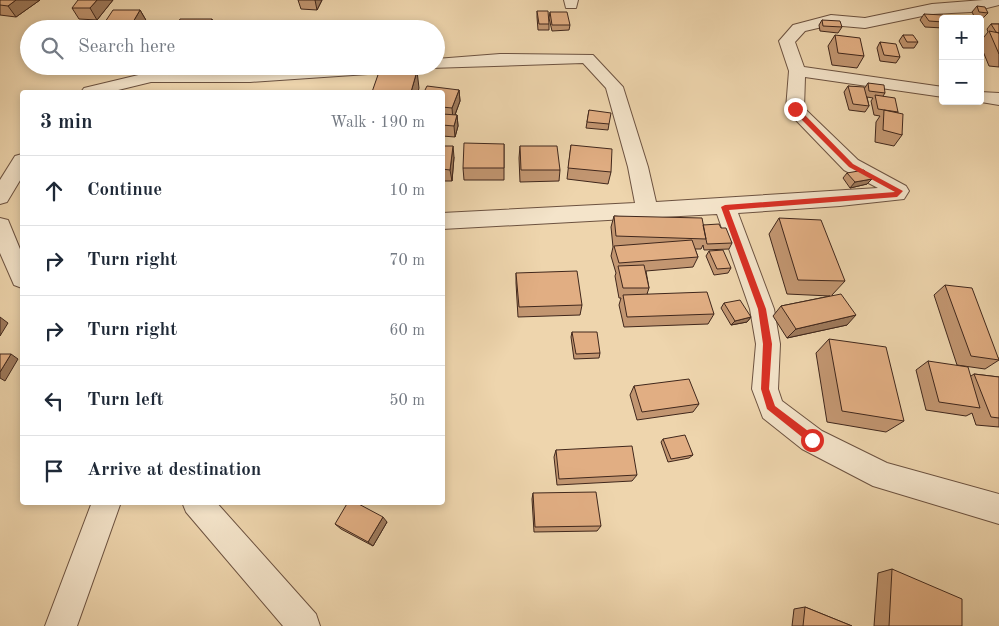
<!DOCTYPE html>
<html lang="en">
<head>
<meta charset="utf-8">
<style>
  body { margin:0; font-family:"Old Standard TT",serif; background:#f2f2f3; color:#1f2937 }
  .controls { position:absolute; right:15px; top:15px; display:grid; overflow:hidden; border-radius:5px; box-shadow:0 2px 8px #0003 }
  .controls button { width:45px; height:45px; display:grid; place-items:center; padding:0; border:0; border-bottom:1px solid #e0e1e3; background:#fff; color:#1f2937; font:25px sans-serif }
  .stop { position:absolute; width:15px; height:15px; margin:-11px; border:4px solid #d93025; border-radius:50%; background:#fff }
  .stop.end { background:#d93025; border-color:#fff; box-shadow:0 1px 5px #0008 }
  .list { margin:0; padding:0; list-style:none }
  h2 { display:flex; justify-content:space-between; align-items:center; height:65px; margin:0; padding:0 20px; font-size:21px }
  h2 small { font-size:16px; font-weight:400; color:#747a83 }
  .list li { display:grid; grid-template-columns:32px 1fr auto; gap:15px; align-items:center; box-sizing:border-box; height:70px; padding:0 20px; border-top:1px solid #e0e1e3 }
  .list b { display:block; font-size:19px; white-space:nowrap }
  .list em { font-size:16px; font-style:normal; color:#747a83 }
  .icon { flex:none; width:28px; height:28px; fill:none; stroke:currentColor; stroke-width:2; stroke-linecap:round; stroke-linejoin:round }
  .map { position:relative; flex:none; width:999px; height:626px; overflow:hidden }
  .search { position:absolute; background:#fff; box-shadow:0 2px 8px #0003; left:20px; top:20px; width:425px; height:55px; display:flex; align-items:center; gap:12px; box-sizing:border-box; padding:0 18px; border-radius:28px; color:#747a83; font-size:19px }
  .panel { position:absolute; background:#fff; box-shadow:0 2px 8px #0003; left:20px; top:90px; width:425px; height:415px; border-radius:5px }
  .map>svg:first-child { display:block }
</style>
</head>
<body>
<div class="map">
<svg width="999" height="626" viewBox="0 0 999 626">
  <rect width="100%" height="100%" fill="#eed5ad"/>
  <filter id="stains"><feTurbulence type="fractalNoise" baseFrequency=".004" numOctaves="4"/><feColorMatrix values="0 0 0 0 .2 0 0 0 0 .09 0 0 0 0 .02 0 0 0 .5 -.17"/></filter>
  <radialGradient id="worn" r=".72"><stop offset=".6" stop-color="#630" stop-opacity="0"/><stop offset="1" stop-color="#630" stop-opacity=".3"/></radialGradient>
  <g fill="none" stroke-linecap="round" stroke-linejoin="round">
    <g stroke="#6c5240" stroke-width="2">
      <path id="minor" d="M564 0H578L576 8H566Z
        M983 0H999V5L971 12 932 14 865 28 831 25 805 31 795 42 804 67 943 87V97L805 77 804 108 858 160 906 186 909 191 904 199 840 206 738 213 774 309 780 344 778 389 782 401 822 431 887 463 999 494V524L873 486 802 449 763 418 752 389 756 344 750 309 717 214 442 229V213L635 203 628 167 606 88 583 63 430 68 436 66V59L500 54 593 55 623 87 648 167 656 202 878 188 844 170 789 113 786 109 789 71 779 41 793 25 831 15 865 18 932 4Z
        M334 66H420L412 71 250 82H151L110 92H81L84 88 151 72H250Z
        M980 92 999 93V105L975 101H980Z
        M22 154V177L7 202 0 204V180L15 156Z
        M0 218 8 220 22 254V288L14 285 0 253Z
        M92 502H121L77 626H45Z
        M182 502H216L316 614 320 626H283L186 512Z"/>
    </g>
    <use href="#minor" fill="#f4e4ca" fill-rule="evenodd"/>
  </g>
  <path fill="#c29671" stroke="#40271c" d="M0 0H40L16 17 0 15Z
    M113 0 97 20 79 19 72 8Z
    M298 0H322L317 10 301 9Z
    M977 6 988 13 983 18H975L972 12Z
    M140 10 147 22 142 29H109L105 22Z
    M537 11 549 24V30H538L537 17Z
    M550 12 570 25 569 30 552 31 549 18Z
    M924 14 943 22V28L925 27 920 20Z
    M822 20 842 27 838 33 820 31 819 25Z
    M991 24H999V67L989 66 980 44V42L988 32 987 29Z
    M835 35 864 56 857 68 832 65 828 46Z
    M903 35 918 42 914 48H903L899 41Z
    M880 42 900 57 896 63 880 61 877 48Z
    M868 83 885 93 883 96 898 112V113L902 135 894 146 875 142 876 122 880 116 874 115 871 101 873 98 867 97 869 106 865 112 849 110 844 92 848 86 864 89Z
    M459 90 460 101 455 115H457L458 126 455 137 442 136V92Z
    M589 110 609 124 608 130 586 128Z
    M504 144V180H464L463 168Z
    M571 145 611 172 608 184 567 179Z
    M442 146 454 157 452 181H442Z
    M520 146 560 170 559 181 520 182 519 158Z
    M847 173 867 184 850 188 843 178Z
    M614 216 703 225 721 228 732 243 729 249 704 250 703 245 701 249H695L698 257 693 267 646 271 649 288 647 294 714 314 708 324 624 327 619 305 621 298H619L615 276 616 273 611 256 613 247 611 227Z
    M779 218 845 281 832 295 847 325 787 338 773 316 781 306 830 296 787 294 769 234Z
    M709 251 731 268 728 273 714 275 706 256Z
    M516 273 582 305 580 315 518 317 516 283Z
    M945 285 999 359V360L985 369 957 365 934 295Z
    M724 303 751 317 747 322 731 325 721 308Z
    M572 332 600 353 599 358 574 359 571 337Z
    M829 339 904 421 886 432 827 422 816 353Z
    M928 361 971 376 974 374 999 377V427L976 425 972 413 966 416 926 410 916 370Z
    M634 386 699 404 693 412 637 420 630 395Z
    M663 439 693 455 689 458 668 462 661 442Z
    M556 450 637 475 632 481 557 485 554 457Z
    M533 493 601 526 597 531 534 532 532 499Z
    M387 522 373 546 341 529 335 524Z
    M892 569 962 626H874L878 573Z
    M805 607 852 626H792L794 609Z"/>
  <path fill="#9e7a5c" stroke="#40271c" d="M16 0H40L16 17 8 6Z
    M97 0H113L97 20 90 8Z
    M315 0H322L317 10Z
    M140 10 147 22 142 29H137L133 22Z
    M212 19 217 29H207Z
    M417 71 419 88 418 92H411Z
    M459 90 460 101 453 120 452 108Z
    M457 115 458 126 455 137 454 126Z
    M453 146 454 157 452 181 450 170Z
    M872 179 867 184 850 188 855 182Z
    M856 315 847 325 787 338 796 329Z
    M0 317 8 323 0 336Z
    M751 317 747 322 731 325 735 321Z
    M11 354 18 359 5 381 0 378V372Z
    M383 517 387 522 373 546 368 542Z"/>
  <path fill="#e1ae83" stroke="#40271c" d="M0 0H16L8 6 0 5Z
    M78 0H97L90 8H72Z
    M977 6 985 7 988 13 979 12Z
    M113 10H140L133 22H105Z
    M537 11H548L549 24H539Z
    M550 12H567L570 25H552Z
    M924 14 943 15 946 19H943V22L929 21Z
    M180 19H212L207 29H175Z
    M822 20 840 21 842 27 823 26Z
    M991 24H999V33L996 32Z
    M347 25H367L366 29H346Z
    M175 27V29H160V28Z
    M989 31 999 33V54Z
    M835 35 860 38 864 56 838 53Z
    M903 35H913L918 42H907Z
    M880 42 896 44 900 57 884 55Z
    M380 69 417 71 411 92H372Z
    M868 83 884 85 885 93 869 91Z
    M427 86 459 90 452 108 442 107V92H424Z
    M848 86 864 87 869 106 853 104Z
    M875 95 895 98 898 112 878 109Z
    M589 110 611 113 609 124 587 122Z
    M884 110 903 114 902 135 883 130Z
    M442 114 457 115 454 126 442 125Z
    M464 143 504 144V168H463Z
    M571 145 612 149 611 172 568 168Z
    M442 146H453L450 170 442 169Z
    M520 146H557L560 170H521Z
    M864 170 872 179 855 182 847 173Z
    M614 216 702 218 706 239 616 236Z
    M779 218 821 220 845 281 798 280Z
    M719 224 721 228H726L732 243 707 244 703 225Z
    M692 240 698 257 619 263 614 246Z
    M723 250 731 268 717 269 709 251Z
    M644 265 649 288H623L618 266Z
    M577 271 582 305 519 307 516 273Z
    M945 285 972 288 999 360 971 356Z
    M707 292 714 314 627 317 623 295Z
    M841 294 856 315 796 329 781 306Z
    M740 300 751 317 735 321 724 303Z
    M572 332H597L600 353 576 354Z
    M829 339 886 347 904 421 842 411Z
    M0 354H11L0 372Z
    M928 361 968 367 980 408 939 402Z
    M974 374 999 377V418L991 417Z
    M689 379 699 404 642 412 634 386Z
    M685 435 693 455 671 459 663 439Z
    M632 446 637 475 559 479 556 450Z
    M596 492 601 526 535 527 533 493Z
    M348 502H355L383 517 368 542 335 524Z
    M892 569 962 599V626H889Z
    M805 607 852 626H803Z"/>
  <path fill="#d93025" d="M792 107H797L853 164 903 191 897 197 729 210 766 309 772 344 769 389 775 406 816 437 817 440 812 445 767 409 761 389 763 344 758 309 721 207 725 205 895 192 849 167 792 110Z"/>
  <rect width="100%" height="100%" filter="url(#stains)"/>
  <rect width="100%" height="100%" fill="url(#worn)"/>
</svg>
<div class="controls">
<button>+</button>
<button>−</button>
</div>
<div class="stop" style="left:812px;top:440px"></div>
<div class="stop end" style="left:795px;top:109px"></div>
<div class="search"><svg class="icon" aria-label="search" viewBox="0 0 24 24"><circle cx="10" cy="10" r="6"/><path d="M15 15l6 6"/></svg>Search here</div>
<section class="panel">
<h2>3 min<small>Walk · 190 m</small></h2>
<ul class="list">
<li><svg class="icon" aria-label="ahead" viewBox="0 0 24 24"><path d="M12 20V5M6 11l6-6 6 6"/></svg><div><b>Continue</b></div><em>10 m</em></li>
<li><svg class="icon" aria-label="right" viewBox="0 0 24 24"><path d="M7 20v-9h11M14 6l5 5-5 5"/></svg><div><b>Turn right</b></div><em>70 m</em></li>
<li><svg class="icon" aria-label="right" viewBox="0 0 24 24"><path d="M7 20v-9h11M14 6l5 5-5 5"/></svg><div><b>Turn right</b></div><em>60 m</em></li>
<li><svg class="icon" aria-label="left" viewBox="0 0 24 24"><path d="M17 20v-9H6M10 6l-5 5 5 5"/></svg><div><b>Turn left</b></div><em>50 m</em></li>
<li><svg class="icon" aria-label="arrive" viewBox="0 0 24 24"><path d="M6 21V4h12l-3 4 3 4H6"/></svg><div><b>Arrive at destination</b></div></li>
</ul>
</section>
</div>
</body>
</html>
